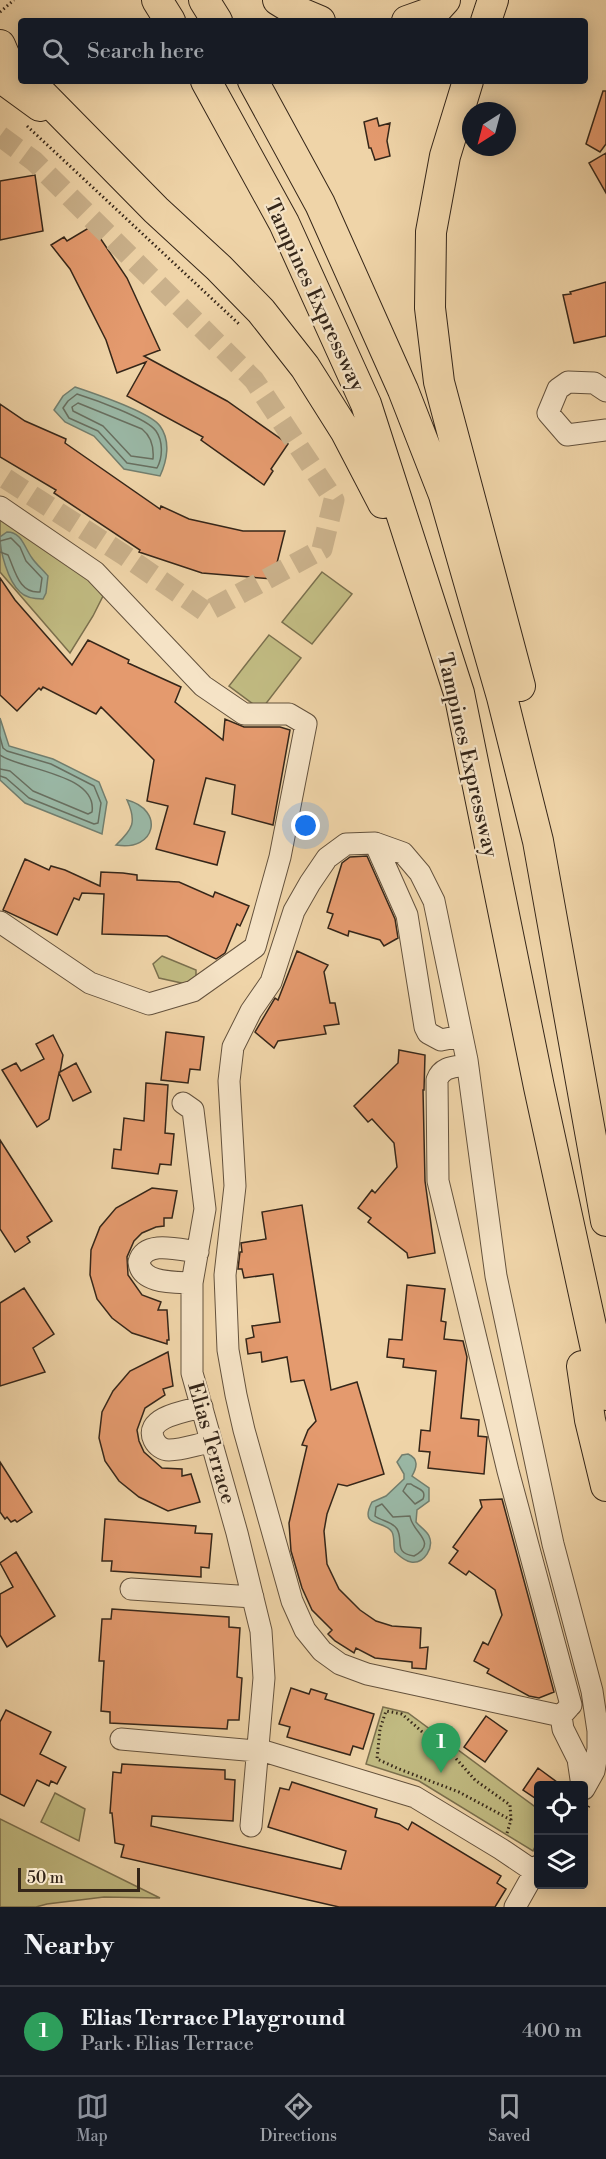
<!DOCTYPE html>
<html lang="en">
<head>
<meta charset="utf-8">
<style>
  body { margin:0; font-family:"Libre Bodoni",serif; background:#242831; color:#f1f3f6 }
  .controls { position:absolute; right:18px; bottom:18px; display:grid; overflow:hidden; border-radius:6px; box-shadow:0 3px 15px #0003 }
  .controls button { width:54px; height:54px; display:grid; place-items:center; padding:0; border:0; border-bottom:2px solid #363941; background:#171b24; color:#f1f3f6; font:30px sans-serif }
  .compass { position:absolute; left:462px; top:102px; width:54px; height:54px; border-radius:50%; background:#171b24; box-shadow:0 3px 15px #0003; rotate:216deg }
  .scale { position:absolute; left:18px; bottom:15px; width:122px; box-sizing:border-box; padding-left:6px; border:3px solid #352619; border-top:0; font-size:16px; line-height:21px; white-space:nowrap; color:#352619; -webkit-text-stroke:4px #f5e3c6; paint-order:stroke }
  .you { position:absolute; left:306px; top:826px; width:21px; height:21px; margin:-15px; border:4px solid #fff; border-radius:50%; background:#1a73e8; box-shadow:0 0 0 9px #1a73e833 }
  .badge { display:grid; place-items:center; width:39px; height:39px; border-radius:50%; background:#8c9099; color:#fff; font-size:20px; font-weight:700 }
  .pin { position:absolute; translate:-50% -50px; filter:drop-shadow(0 2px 3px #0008) }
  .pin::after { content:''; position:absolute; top:32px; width:21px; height:18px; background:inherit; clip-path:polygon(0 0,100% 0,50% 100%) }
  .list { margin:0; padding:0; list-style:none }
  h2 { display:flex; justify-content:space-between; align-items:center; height:78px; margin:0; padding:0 24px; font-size:26px }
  h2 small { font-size:20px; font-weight:400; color:#9ea1a6 }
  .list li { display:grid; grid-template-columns:39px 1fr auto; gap:18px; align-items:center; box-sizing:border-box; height:90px; padding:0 24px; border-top:2px solid #363941 }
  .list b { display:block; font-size:22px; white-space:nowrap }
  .list p { margin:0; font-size:20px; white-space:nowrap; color:#9ea1a6 }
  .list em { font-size:20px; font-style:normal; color:#9ea1a6 }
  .icon { flex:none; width:33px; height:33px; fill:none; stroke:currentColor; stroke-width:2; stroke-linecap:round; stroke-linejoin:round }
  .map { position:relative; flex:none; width:606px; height:1907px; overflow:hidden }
  .search { position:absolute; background:#171b24; box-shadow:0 3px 15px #0003; left:18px; right:18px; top:18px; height:66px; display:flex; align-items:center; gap:15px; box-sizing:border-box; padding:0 21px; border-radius:6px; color:#9ea1a6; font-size:22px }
  .sheet { height:168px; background:#171b24 }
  nav { display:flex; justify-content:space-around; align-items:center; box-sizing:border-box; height:84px; border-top:2px solid #363941; background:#171b24; font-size:16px; color:#9ea1a6 }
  nav a { display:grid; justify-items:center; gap:3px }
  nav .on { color:#8c9099 }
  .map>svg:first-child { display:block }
</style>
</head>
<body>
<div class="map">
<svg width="606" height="1907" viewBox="0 0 606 1907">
  <rect width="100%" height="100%" fill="#efd4a8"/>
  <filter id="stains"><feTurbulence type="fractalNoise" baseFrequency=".00333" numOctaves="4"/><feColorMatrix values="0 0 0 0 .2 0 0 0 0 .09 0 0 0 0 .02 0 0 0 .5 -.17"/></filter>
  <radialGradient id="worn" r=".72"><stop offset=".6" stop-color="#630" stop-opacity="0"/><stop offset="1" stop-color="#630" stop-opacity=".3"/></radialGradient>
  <path fill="#c1bb82" stroke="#7b704e" stroke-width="1.5" d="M0 517 77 565 103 596 93 616 70 653 0 572Z
    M322 572 352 594 312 644 282 622Z
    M269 635 301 658 261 710 229 686Z
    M162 956 196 970V983L186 984 159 978 153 964Z
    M383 1707 408 1713 538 1809V1840L533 1851 419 1781 366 1764Z
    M55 1793 85 1809 79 1841 41 1822Z
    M0 1819 160 1898 104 1897 47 1904 36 1907H0Z"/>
  <path fill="#9ab8a6" stroke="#727e6e" stroke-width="1.5" d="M75 387C93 393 150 412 160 426 171 441 167 461 160 476L124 469 94 436 65 422 54 410 63 396Z
    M7 532C22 532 24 547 32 558 36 564 43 570 48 576L46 593 43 599C34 599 26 598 20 592 8 581 0 552 0 537Z
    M0 718 9 746 53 759 99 782 107 802 102 834 25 803 0 780Z
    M127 800C165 810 156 852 116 845 133 829 137 822 127 800Z
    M408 1454C419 1459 417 1467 412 1476L429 1488V1501L417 1510 416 1522C420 1527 426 1530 429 1536 434 1547 425 1564 411 1562 404 1561 400 1556 395 1552 393 1546 395 1538 392 1532 385 1519 358 1529 372 1502L386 1496 404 1479V1474L397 1462 402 1455Z"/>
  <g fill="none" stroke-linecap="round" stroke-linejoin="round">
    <path stroke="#686f60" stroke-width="1.5" d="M77 394C93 399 147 418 156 431 163 441 163 457 157 468L127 463 98 431 69 418 63 408 68 401Z
      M78 403 142 429C152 437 154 447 153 459L131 456 103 426 73 411 72 407Z
      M0 541 11 538 20 547 26 561 42 578 40 592C19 594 15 570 8 555L0 552
      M0 737 3 748 7 751 51 764 94 786 101 803 98 823 94 824 29 798 6 778 0 776
      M0 755C22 770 98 774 92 812L88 814 33 791 10 771 0 769
      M411 1484C417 1489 427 1489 423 1499L415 1504 403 1491 407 1484Z
      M382 1504 393 1517 410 1516C412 1533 439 1542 414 1556 393 1553 404 1541 397 1529 392 1521 381 1521 375 1516L376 1507Z"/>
  </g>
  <path fill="#e49a6e" stroke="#352619" stroke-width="1.5" d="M603 91H606V144L600 152 586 144Z
    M377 118 379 126 390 123 387 141 390 156 375 160 371 148H369L364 122Z
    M606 153V193L589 163Z
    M35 175 43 231 0 240V181Z
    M92 226 127 278 160 350 144 356 227 401 288 444 271 469 273 471 264 485 201 440 203 437 127 396 146 362 117 373 106 340 70 269 51 245 64 237 67 241Z
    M606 282V336L574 343 563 295 571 294 570 292Z
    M0 404 25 421 66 439 65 443 160 509 161 506 189 519 243 531H285L273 579 202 573 139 552 140 550 54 493 56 490 0 457Z
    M0 578 15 600 72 665 88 640 129 660 128 663 181 687 175 702 223 740 225 719 244 727H280L290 730 273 825 232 814 235 785 206 778 194 824 225 832 217 865 156 849 168 806 147 801 154 760 101 707 96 714 43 687 41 690 39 688 17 711 0 695Z
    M367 856 395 919 398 938 384 946 380 940 349 931 348 936 328 928 333 914 327 912 342 863 350 857Z
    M25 859 49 870 51 866 65 870 100 886 101 872 123 873 137 875V880L179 882 213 897 215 892 249 906 240 926 237 924 225 953 216 959 167 936 102 934 104 894 82 893 79 900 74 898 57 935 3 910Z
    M297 951 328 965 324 972 330 1003H335L339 1024 324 1026 326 1034 278 1041 274 1048 255 1032 275 998 278 1000Z
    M166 1032 204 1037 200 1070 190 1069 188 1083 161 1080Z
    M53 1035 63 1055 60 1072 76 1063 91 1092 73 1101 59 1073 49 1119 37 1127 2 1070 16 1063 21 1071 44 1059 36 1044Z
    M399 1050 425 1055 424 1090H423L425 1181 435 1253 408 1258 407 1253 368 1222 371 1218 358 1208 372 1190 375 1193 397 1167 394 1143 372 1119 368 1122 354 1106 398 1063Z
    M146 1083 168 1085 165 1133 174 1134 171 1165 160 1164 158 1174 112 1168 114 1149 121 1150 124 1118 144 1121Z
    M0 1140 52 1221 27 1237 30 1242 15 1252 0 1229Z
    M152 1188 177 1191 172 1218H164V1226L156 1227 142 1233 134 1241 127 1257 128 1275 142 1295 161 1302 158 1310H167L169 1340H167V1344L132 1333 112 1318 97 1299 90 1275 91 1250 100 1227 116 1208Z
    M302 1205 331 1390 357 1382 384 1474 347 1486 338 1484 327 1514 324 1531 327 1564 339 1589 360 1610 376 1621 392 1626 421 1628 420 1648 428 1647 426 1669 412 1668V1662L375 1658 356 1648 354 1653 335 1641 328 1634 332 1630 312 1610 302 1588 291 1551 289 1523 307 1446 302 1445 308 1430 316 1421 304 1380 291 1382 287 1357 262 1362 261 1352 248 1354 246 1339 254 1337 252 1326 280 1322 273 1274 244 1278 242 1269H238L240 1252H242L241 1243 266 1239 262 1212Z
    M407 1285 445 1289 441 1321 446 1322 444 1339 463 1341 467 1357 461 1418 479 1420 478 1436 487 1437 484 1474 428 1468 430 1452 419 1451 421 1430 430 1431 436 1371 403 1367 404 1359 387 1357 389 1339 402 1340Z
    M24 1288 54 1334 33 1348 45 1372 0 1386V1303Z
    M168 1352 173 1386 163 1389 165 1395 145 1408 137 1430 139 1441 144 1452 162 1468 182 1469V1476L191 1474 200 1502 168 1511 139 1497 119 1481 105 1461 99 1438 102 1412 113 1391 130 1371Z
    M0 1462 32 1512 17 1522 15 1520 11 1522 7 1517 5 1519 0 1512Z
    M502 1499 554 1692 539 1698 529 1696 487 1673 489 1669 474 1661 483 1642 488 1645 502 1615 495 1590 469 1571 466 1575 449 1563 458 1551 453 1547 482 1507 480 1500Z
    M105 1519 196 1526 195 1533 212 1534 209 1568 201 1567V1577L111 1571 112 1561H102Z
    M16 1552 55 1616 7 1647 0 1635V1594L13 1587 0 1563Z
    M112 1609 229 1617V1627L240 1628 237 1677 242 1678 239 1720H228L227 1729 110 1723V1712L101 1711 104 1661H99L102 1619H111Z
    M291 1688 309 1694 311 1689 327 1694 325 1699 374 1714 363 1749 353 1746 350 1755 287 1737 290 1727 279 1724Z
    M6 1710 51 1732 40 1754 66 1767 57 1784 51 1781 49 1786 37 1780 24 1806 0 1794V1722Z
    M486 1716 507 1731 485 1762 464 1747Z
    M122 1764 225 1770V1779L235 1780 233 1821 152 1816 151 1826 341 1869 346 1851 268 1827 280 1788 289 1790 292 1782 377 1809 375 1817 399 1824 408 1830 412 1822 501 1876 497 1883 506 1889 495 1907H339L121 1857 124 1845 115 1843 112 1813H110L113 1772 121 1773Z
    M538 1768 561 1785H538V1800L523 1790Z"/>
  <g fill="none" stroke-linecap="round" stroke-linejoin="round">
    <path stroke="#cab18b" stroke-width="21" stroke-dasharray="21 10" stroke-linecap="butt" d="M0 136 34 161 254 380 334 500 322 549 206 612 124 555 0 475"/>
    <g stroke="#64523d" stroke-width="23">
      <path id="minor" d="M606 391 594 383 568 382 558 389 548 413 567 435 606 430
        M0 507 95 572 203 686 244 714H289L306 724 280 857 255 947 193 991 149 1004 90 983 0 922
        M375 843 407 915 425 1027 428 1033 441 1040 461 1036
        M467 1065C455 1067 442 1066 437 1080L438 1181 508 1471 571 1705
        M183 1103 193 1110 205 1209 192 1283V1373L237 1533 261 1631 264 1678 251 1826
        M192 1283C175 1282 141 1284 139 1262 145 1239 180 1250 198 1252
        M202 1407C187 1411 143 1417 154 1440 157 1446 163 1450 169 1450 183 1450 198 1444 211 1442
        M131 1589 253 1597
        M569 1707 561 1716 563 1729 578 1759 582 1786
        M561 1716 367 1674 340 1664 322 1651 305 1630 292 1601 244 1430 236 1395 228 1350 225 1275 235 1186 229 1081 233 1047 251 1011 271 982 294 911 310 883 327 858 346 844 375 843 403 853 420 873 434 901 467 1060 496 1276 553 1544 592 1691 598 1731V1749L594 1771 584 1789
        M121 1739 267 1752 415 1797 501 1849 535 1872
        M515 1907 538 1866"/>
    </g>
    <g stroke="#352619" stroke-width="32">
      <path id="highway" d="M157 0 170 21
        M204 0 217 21
        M278 0 296 11 320 21
        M407 21 435 11 445 0
        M486 21 493 0
        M0 45 6 59 21 73
        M0 77 40 106
        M29 81 156 210 219 268 261 311 305 367 346 432 383 503
        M206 81 284 223 366 404 459 693 539 1087 606 1395
        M253 81 320 204 403 390 444 495 502 697 538 841 606 1221
        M468 81 445 156 431 232 430 308 439 382 520 686
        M582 1366 590 1420 606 1486"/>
    </g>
    <path stroke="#352619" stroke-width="3" stroke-dasharray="1.5 3" stroke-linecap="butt" d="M0 12 14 0
      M27 126 239 324
      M584 1815 589 1806
      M507 1833 511 1820 459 1792 399 1769 377 1759 380 1729 386 1711 402 1714 439 1747 452 1754 475 1780 510 1805 511 1820"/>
    <use href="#minor" stroke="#f5e3c6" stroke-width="21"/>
    <use href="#highway" stroke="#efd4a8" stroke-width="30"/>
  </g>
  <g text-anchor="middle" stroke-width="4.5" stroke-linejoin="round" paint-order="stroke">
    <g font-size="21" fill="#352619" stroke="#f5e3c6">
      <text transform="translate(315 295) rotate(65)" y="7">Tampines Expressway</text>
      <text transform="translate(468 755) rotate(77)" y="7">Tampines Expressway</text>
      <text transform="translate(212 1443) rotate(74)" y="7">Elias Terrace</text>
    </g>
  </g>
  <rect width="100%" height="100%" filter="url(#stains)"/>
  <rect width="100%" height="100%" fill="url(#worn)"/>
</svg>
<div class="controls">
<button><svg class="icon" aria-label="locate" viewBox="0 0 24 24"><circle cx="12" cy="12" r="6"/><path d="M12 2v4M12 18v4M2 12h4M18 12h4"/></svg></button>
<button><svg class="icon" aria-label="layers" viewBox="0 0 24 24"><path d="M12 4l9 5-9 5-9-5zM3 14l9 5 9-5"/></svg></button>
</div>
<svg class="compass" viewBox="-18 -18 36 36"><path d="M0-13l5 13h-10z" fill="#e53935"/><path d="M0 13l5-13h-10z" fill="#9ea1a6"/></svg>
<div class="scale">50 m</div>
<div class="you"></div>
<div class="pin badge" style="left:441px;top:1773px;background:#2e9e5b">1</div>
<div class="search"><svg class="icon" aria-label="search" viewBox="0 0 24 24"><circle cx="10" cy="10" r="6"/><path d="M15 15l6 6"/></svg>Search here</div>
</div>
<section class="sheet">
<h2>Nearby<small></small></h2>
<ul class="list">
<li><span class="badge" style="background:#2e9e5b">1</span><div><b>Elias Terrace Playground</b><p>Park · Elias Terrace</p></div><em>400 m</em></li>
</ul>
</section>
<nav>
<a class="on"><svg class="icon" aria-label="map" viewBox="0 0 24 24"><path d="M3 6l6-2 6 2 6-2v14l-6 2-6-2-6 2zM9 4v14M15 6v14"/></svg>Map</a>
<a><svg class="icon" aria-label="directions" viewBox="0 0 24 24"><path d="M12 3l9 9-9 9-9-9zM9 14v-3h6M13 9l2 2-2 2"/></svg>Directions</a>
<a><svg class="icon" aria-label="saved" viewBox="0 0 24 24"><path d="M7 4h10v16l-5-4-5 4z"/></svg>Saved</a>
</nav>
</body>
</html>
